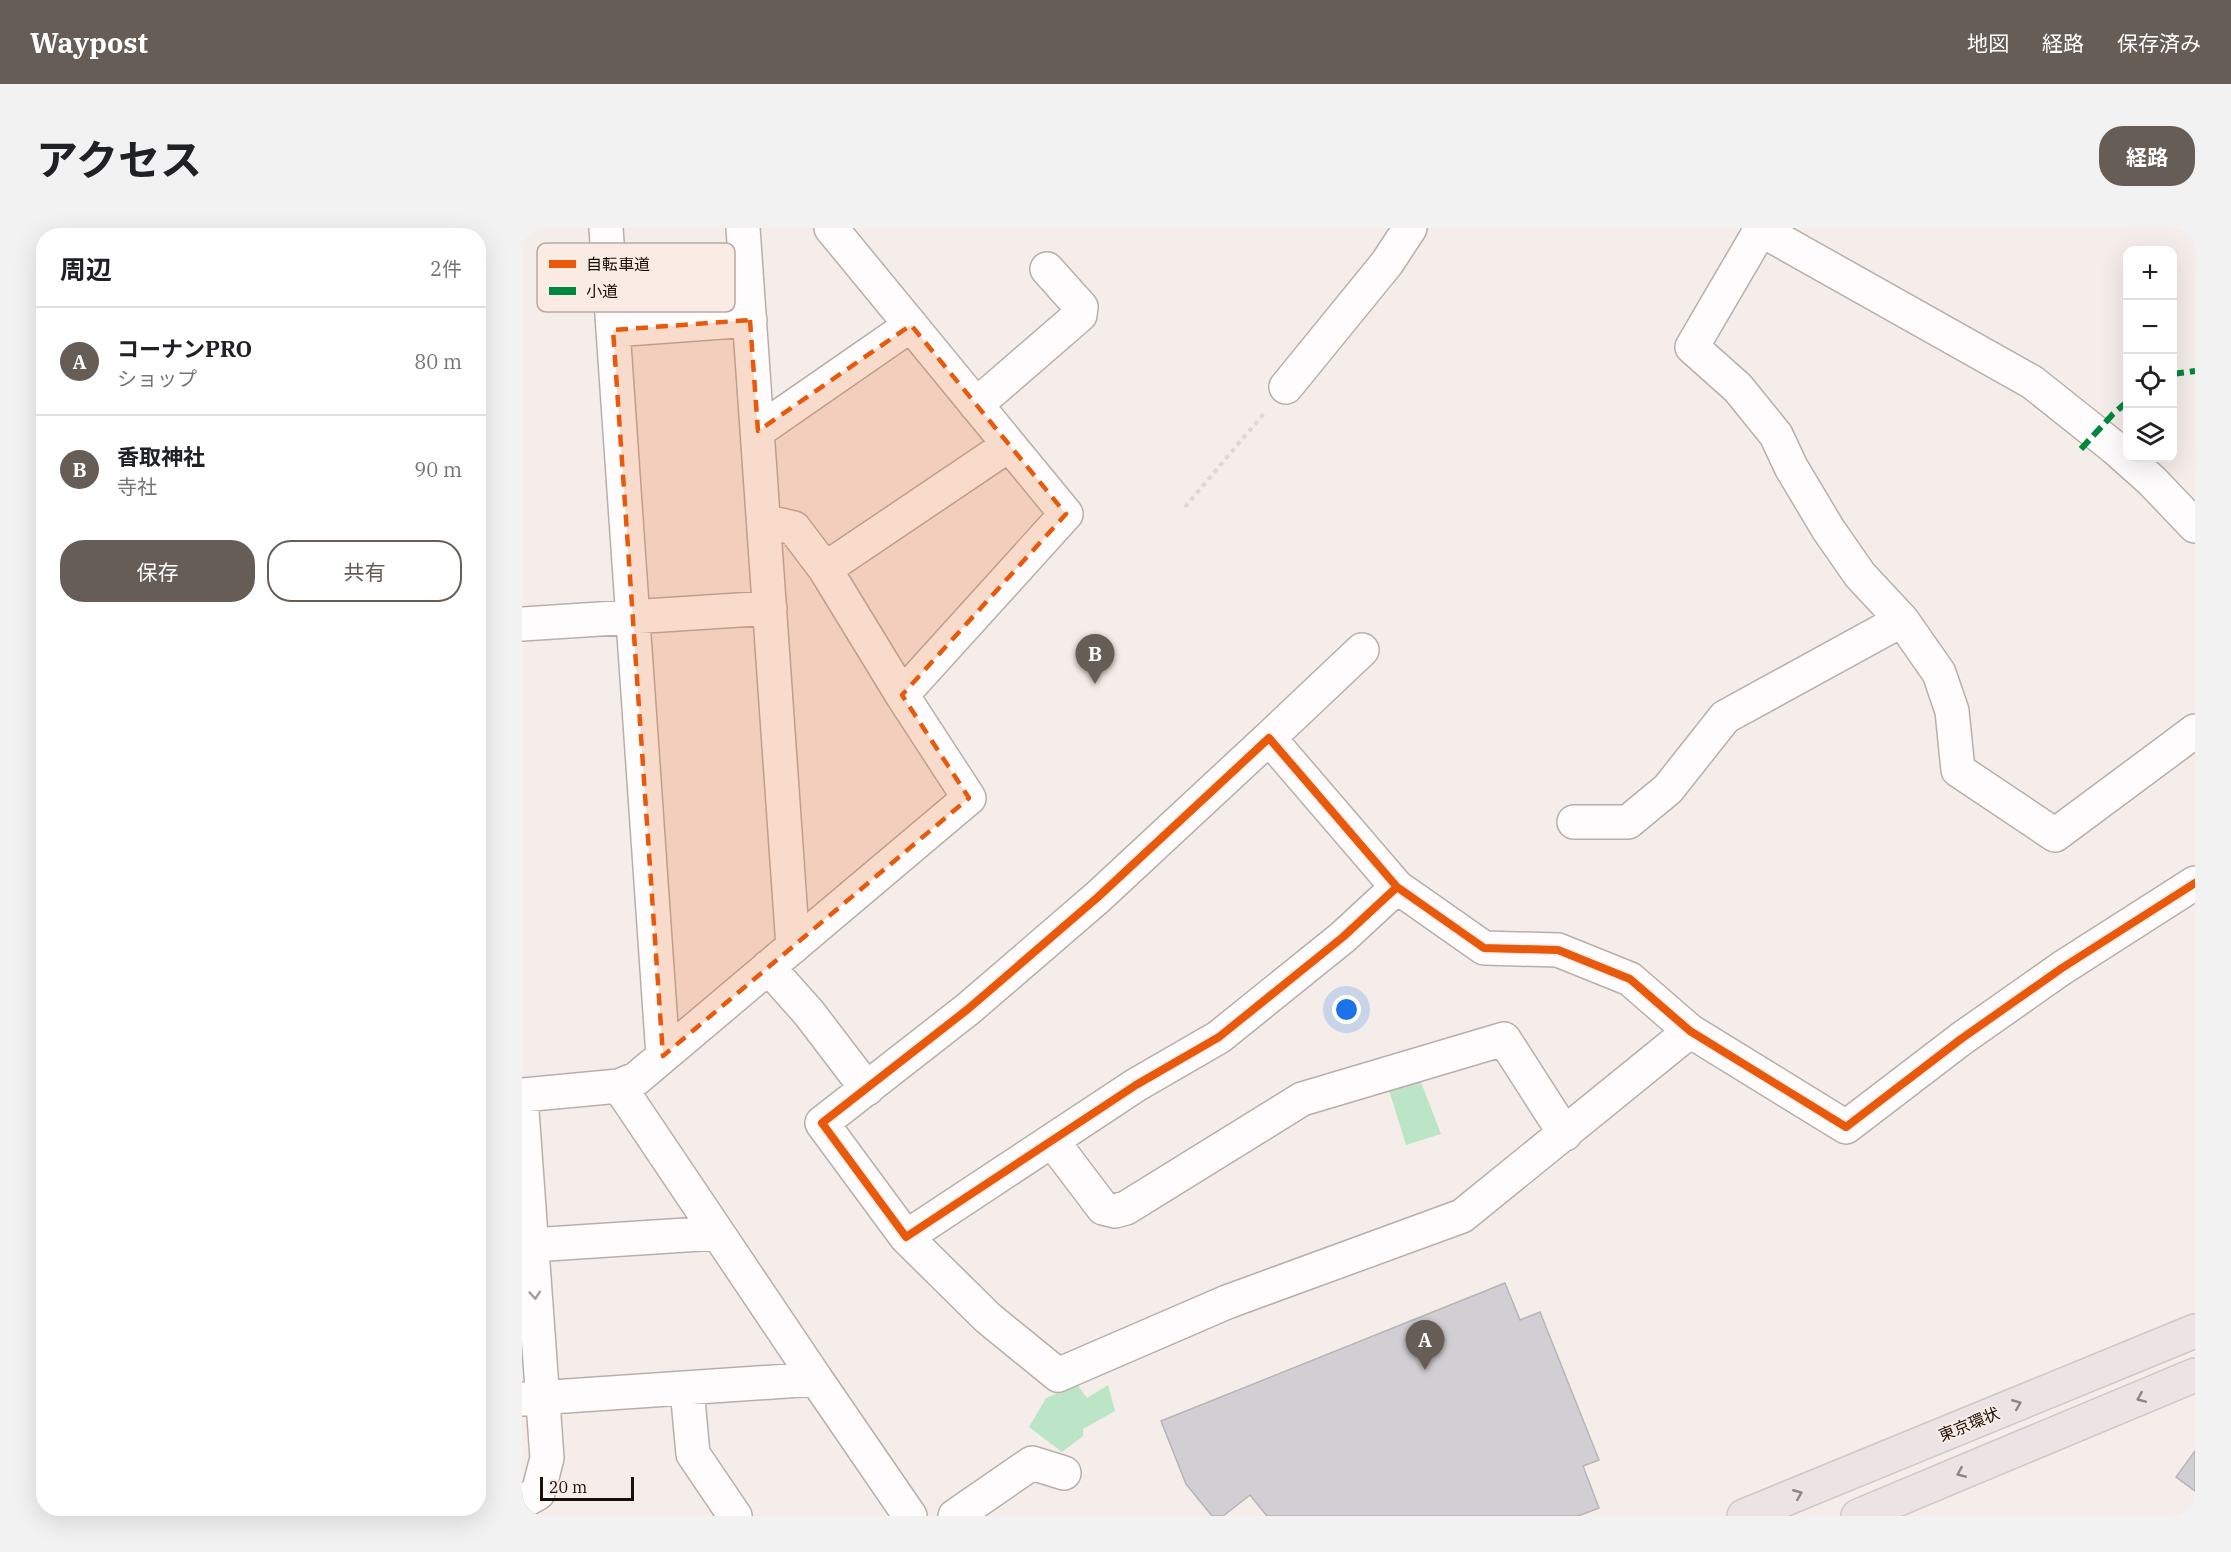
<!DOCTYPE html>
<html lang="ja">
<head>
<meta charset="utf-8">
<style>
  body { margin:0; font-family:"IBM Plex Serif","Noto Sans JP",serif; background:#f2f2f2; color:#202124 }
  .controls { position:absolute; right:18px; top:18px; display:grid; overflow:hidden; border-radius:12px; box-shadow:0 6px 24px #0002 }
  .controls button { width:54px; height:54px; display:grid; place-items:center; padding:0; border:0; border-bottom:2px solid #e0e0e0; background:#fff; color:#202124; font:30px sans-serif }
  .scale { position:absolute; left:18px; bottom:15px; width:94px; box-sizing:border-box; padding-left:6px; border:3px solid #1b0f09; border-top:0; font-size:16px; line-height:21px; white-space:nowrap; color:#1b0f09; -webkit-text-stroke:4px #faebe4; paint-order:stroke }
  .you { position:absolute; left:825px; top:782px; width:21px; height:21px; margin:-15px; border:4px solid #fff; border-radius:50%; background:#1a73e8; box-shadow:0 0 0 9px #1a73e833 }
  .badge { display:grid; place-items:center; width:39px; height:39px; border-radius:50%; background:#675d57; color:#fff; font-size:20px; font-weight:700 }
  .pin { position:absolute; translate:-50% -50px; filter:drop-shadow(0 2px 3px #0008) }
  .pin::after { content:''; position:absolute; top:32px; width:21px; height:18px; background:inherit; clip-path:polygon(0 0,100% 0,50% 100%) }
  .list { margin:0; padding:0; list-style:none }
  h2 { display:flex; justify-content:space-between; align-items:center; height:78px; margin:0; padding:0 24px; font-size:26px }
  h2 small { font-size:20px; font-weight:400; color:#757577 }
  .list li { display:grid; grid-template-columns:39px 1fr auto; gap:18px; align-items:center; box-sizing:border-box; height:108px; padding:0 24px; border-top:2px solid #e0e0e0 }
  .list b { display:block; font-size:22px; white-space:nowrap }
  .list p { margin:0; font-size:20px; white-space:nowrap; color:#757577 }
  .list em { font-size:20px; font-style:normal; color:#757577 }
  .actions { display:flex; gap:12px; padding:18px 24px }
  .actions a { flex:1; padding:14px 0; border:2px solid #675d57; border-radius:24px; text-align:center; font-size:21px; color:#675d57 }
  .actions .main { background:#675d57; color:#fff }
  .icon { flex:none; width:33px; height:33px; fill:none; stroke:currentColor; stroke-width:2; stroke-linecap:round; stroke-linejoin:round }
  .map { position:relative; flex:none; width:1673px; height:1288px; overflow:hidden; border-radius:24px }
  header { display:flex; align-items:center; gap:36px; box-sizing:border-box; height:84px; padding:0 30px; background:#675d57; color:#fff }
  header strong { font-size:28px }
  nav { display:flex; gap:33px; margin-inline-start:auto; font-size:21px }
  .intro { display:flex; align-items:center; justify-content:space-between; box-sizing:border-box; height:144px; padding:0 36px }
  h1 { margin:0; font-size:42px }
  .button { padding:15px 27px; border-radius:24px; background:#675d57; color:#fff; font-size:21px; font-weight:700 }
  main { display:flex; gap:36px; padding:0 36px }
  aside { flex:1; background:#fff; border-radius:24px; box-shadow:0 6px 24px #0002 }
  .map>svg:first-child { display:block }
</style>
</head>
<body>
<header>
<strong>Waypost</strong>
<nav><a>地図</a><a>経路</a><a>保存済み</a></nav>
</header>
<div class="intro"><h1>アクセス</h1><a class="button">経路</a></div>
<main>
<aside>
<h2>周辺<small>2件</small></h2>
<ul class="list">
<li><span class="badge">A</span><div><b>コーナンPRO</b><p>ショップ</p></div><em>80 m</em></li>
<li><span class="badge">B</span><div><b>香取神社</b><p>寺社</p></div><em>90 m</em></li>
</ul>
<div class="actions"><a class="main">保存</a><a>共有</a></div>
</aside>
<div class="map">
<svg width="1673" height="1288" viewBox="0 0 1673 1288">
  <rect width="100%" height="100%" fill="#f5ede9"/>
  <path fill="#bce4c7" d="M897 849 919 906 884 917 867 862Z
    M555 1156 565 1170 586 1157 593 1183 561 1201V1208L540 1224 507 1199 524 1170Z"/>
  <path fill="#d2cfd4" stroke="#b7b4b9" stroke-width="1.5" d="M983 1055 998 1092 1018 1084 1077 1232 1061 1238 1077 1280 1056 1288H745L728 1267 701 1288H690L664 1256 639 1193Z
    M1673 1223V1263L1654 1249Z"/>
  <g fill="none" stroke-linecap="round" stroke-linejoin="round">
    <g stroke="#b9afaa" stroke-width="36">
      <path id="minor" d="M84 0 141 828
        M221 0 271 719
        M309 0 544 286 380 467
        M1236 0 1510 154 1593 220 1630 253 1673 298
        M1239 1 1170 119 1216 160 1254 207 1269 239 1306 301 1338 347 1380 392 1417 445 1430 483 1436 542 1533 607 1673 503
        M91 102 228 92
        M764 159 865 35 888 0
        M454 177 558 87 559 79 525 41
        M236 203 389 97
        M303 341 487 217
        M0 396 248 380
        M747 510 840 422
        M1052 594H1106L1146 561 1203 489 1380 392
        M875 659 821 709 697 809 614 857 384 1009 300 895 446 781 576 669 747 510 875 659 962 720 1036 722 1108 751 1168 803 1324 899 1439 811 1540 740 1673 655
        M246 739 287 785 345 861
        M0 867 97 858 114 851 447 570 380 467 303 341 272 300 242 293
        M0 883 25 1230 16 1265 0 1274
        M531 914 581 980 593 983 604 980 780 871 982 811 1043 906
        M384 1009 466 1090 536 1147 705 1074 940 988 1168 803
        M10 1017 194 1005
        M294 1151 388 1288
        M165 1161 171 1226 213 1288
        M0 1171 294 1151 97 858
        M433 1288 510 1235 542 1245"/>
    </g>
    <g stroke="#cdc9c6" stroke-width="36">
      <path id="highway" d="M1222 1288 1673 1103
        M1336 1288 1673 1147"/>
    </g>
    <path stroke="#dbd8d7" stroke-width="4" stroke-dasharray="4.5 4.5" stroke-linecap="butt" d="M663 279 744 183"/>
    <use href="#minor" stroke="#fefcfc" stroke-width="33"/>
    <use href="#highway" stroke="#ece3e5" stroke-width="33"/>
    <path stroke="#00873e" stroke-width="6" stroke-dasharray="12 6" stroke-linecap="butt" d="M1650 146 1673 143
      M1559 221 1591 186 1606 173"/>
    <g stroke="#faebe4" stroke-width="11">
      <path id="cycleway" d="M875 659 821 709 697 809 614 857 384 1009 300 895 446 781 576 669 747 510 875 659 962 720 1036 722 1108 751 1168 803 1324 899 1439 811 1540 740 1673 655"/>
    </g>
    <use href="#cycleway" stroke="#e8590c" stroke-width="8"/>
  </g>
  <defs><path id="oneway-chevron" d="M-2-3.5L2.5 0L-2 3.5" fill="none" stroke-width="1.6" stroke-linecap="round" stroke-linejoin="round" transform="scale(1.5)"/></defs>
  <use stroke="#a39d9b" href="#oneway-chevron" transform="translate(13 1067) rotate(86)"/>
  <g stroke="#8e8482">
    <use href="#oneway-chevron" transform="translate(1619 1170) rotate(157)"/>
    <use href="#oneway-chevron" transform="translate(1495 1176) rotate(-22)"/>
    <use href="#oneway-chevron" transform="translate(1439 1245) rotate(157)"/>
    <use href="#oneway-chevron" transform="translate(1276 1266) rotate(-22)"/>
  </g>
  <path fill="#e8590c" fill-opacity="0.2" stroke="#e8590c" stroke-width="4.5" stroke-dasharray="12 8" stroke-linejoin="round" d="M228 92 236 203 389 97 544 286 380 467 447 570 141 828 91 102Z"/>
  <g text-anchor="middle" stroke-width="4.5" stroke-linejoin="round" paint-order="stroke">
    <g font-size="16" fill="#1b0f09" stroke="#faebe4">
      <text transform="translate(1447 1196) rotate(-22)" y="6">東京環状</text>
    </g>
  </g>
  <rect x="15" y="15" width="198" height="69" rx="9" fill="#faebe4" stroke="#b7a9a2" stroke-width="1.5"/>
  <rect x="27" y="32" width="27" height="8" fill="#e8590c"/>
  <rect x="27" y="59" width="27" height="8" fill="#00873e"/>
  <g font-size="16" fill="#1b0f09">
    <text x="64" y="42">自転車道</text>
    <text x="64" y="69">小道</text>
  </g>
</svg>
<div class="controls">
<button>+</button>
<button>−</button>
<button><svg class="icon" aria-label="locate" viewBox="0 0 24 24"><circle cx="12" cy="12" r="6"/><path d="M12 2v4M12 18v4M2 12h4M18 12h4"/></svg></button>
<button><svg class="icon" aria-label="layers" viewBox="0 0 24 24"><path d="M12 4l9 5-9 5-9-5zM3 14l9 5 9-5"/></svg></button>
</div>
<div class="scale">20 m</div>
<div class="you"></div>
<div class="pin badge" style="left:903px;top:1142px">A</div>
<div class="pin badge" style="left:573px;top:456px">B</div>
</div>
</main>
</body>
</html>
